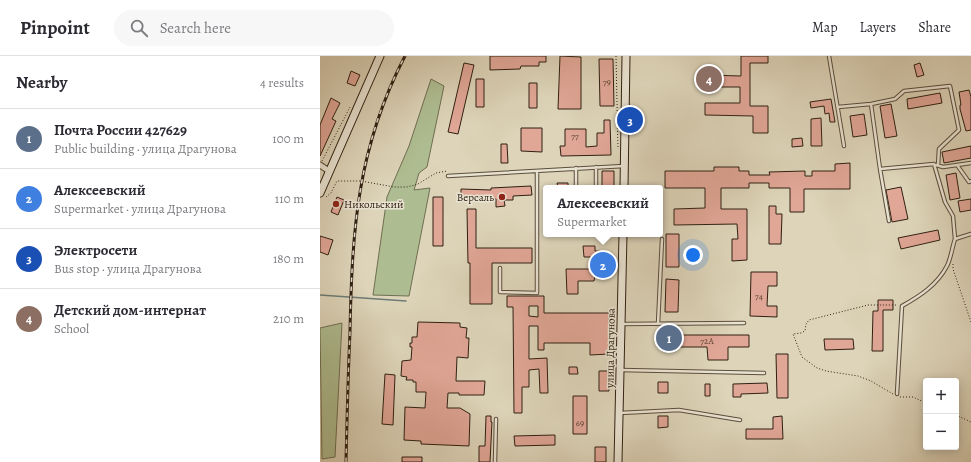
<!DOCTYPE html>
<html lang="en">
<head>
<meta charset="utf-8">
<style>
  body { margin:0; font-family:Alegreya,serif; background:#f7f7f7; color:#2b2b33 }
  .controls { position:absolute; right:12px; bottom:12px; display:grid; overflow:hidden; border-radius:4px; box-shadow:0 2px 10px #0003 }
  .controls button { width:36px; height:36px; display:grid; place-items:center; padding:0; border:0; border-bottom:1px solid #e1e1e2; background:#fff; color:#2b2b33; font:20px sans-serif }
  .you { position:absolute; left:373px; top:199px; width:14px; height:14px; margin:-10px; border:3px solid #fff; border-radius:50%; background:#1a73e8; box-shadow:0 0 0 6px #1a73e833 }
  .badge { display:grid; place-items:center; width:26px; height:26px; border-radius:50%; background:#8f2418; color:#fff; font-size:13px; font-weight:700 }
  .pin { position:absolute; translate:-50% -50%; border:2px solid #fff; box-shadow:0 1px 4px #0006 }
  .popup { position:absolute; left:223px; top:129px; width:120px; height:52px; box-sizing:border-box; display:grid; place-content:center; border-radius:4px; background:#fff; filter:drop-shadow(0 1px 3px #0005); font-size:13px; white-space:nowrap; color:#7c7c81 }
  .popup b { font-size:15px; color:#2b2b33 }
  .popup::after { content:''; position:absolute; left:50%; top:100%; margin-left:-8px; border:8px solid transparent; border-top-color:#fff }
  .list { margin:0; padding:0; list-style:none }
  h2 { display:flex; justify-content:space-between; align-items:center; height:52px; margin:0; padding:0 16px; font-size:17px }
  h2 small { font-size:13px; font-weight:400; color:#7c7c81 }
  .list li { display:grid; grid-template-columns:26px 1fr auto; gap:12px; align-items:center; box-sizing:border-box; height:60px; padding:0 16px; border-top:1px solid #e1e1e2 }
  .list b { display:block; font-size:15px; white-space:nowrap }
  .list p { margin:0; font-size:13px; white-space:nowrap; color:#7c7c81 }
  .list em { font-size:13px; font-style:normal; color:#7c7c81 }
  .icon { flex:none; width:22px; height:22px; fill:none; stroke:currentColor; stroke-width:2; stroke-linecap:round; stroke-linejoin:round }
  .map { position:relative; flex:none; width:651px; height:406px; overflow:hidden }
  header { display:flex; align-items:center; gap:24px; box-sizing:border-box; height:56px; padding:0 20px; background:#fff; border-bottom:1px solid #e1e1e2 }
  header strong { font-size:19px }
  nav { display:flex; gap:22px; margin-inline-start:auto; font-size:14px }
  .search { width:280px; height:36px; background:#f7f7f7; display:flex; align-items:center; gap:10px; box-sizing:border-box; padding:0 14px; border-radius:22px; color:#7c7c81; font-size:15px }
  main { display:flex }
  aside { flex:1; background:#fff }
  .map>svg:first-child { display:block }
</style>
</head>
<body>
<header>
<strong>Pinpoint</strong>
<div class="search"><svg class="icon" aria-label="search" viewBox="0 0 24 24"><circle cx="10" cy="10" r="6"/><path d="M15 15l6 6"/></svg>Search here</div>
<nav><a>Map</a><a>Layers</a><a>Share</a></nav>
</header>
<main>
<aside>
<h2>Nearby<small>4 results</small></h2>
<ul class="list">
<li><span class="badge" style="background:#5c6f8a">1</span><div><b>Почта России 427629</b><p>Public building · улица Драгунова</p></div><em>100 m</em></li>
<li><span class="badge" style="background:#3f7fe0">2</span><div><b>Алексеевский</b><p>Supermarket · улица Драгунова</p></div><em>110 m</em></li>
<li><span class="badge" style="background:#1a4fb4">3</span><div><b>Электросети</b><p>Bus stop · улица Драгунова</p></div><em>180 m</em></li>
<li><span class="badge" style="background:#8d6e63">4</span><div><b>Детский дом-интернат</b><p>School</p></div><em>210 m</em></li>
</ul>
</aside>
<div class="map">
<svg width="651" height="406" viewBox="0 0 651 406">
  <rect width="100%" height="100%" fill="#ddd4b9"/>
  <filter id="stains"><feTurbulence type="fractalNoise" baseFrequency=".005" numOctaves="4"/><feColorMatrix values="0 0 0 0 .2 0 0 0 0 .09 0 0 0 0 .02 0 0 0 .5 -.17"/></filter>
  <radialGradient id="worn" r=".72"><stop offset=".6" stop-color="#630" stop-opacity="0"/><stop offset="1" stop-color="#630" stop-opacity=".3"/></radialGradient>
  <path fill="#aebd91" stroke="#6f6e52" d="M111 23 124 30 107 111 99 117 94 134 110 132 89 240 53 239 67 141 89 90Z
    M22 267 15 401 2 403 0 272Z"/>
  <g fill="none" stroke-linecap="round" stroke-linejoin="round">
    <path stroke="#6d7a76" stroke-width="1.5" d="M0 239 86 245"/>
  </g>
  <path fill="#e0a696" stroke="#302012" fill-rule="evenodd" d="M170 0H226V6H219V10H201L200 13 170 14Z
    M240 0 261 1V53H238Z
    M421 0H448V7H430V50H448V77H433V60L385 59V47H420V31H385V19L421 20Z
    M279 3H293L294 50H280Z
    M144 7 154 9 138 78 128 76Z
    M600 7 604 19 597 21 594 9Z
    M31 15 40 19 35 30 27 27Z
    M156 23H164V51H156Z
    M209 27H217V52H209Z
    M649 34 651 41V74L646 75 640 53V49H641L639 36Z
    M620 37 622 47 588 53 587 43Z
    M11 42 20 47 12 63 16 65 0 100V69Z
    M511 43 515 66H510L509 57 505 58 504 50 491 52 490 46Z
    M571 48 577 80 565 82 560 50Z
    M544 58 547 79 533 81 530 60Z
    M501 62 502 90H491V63Z
    M284 64H290L291 99 241 100 240 90H245V73H266V91L277 90V77H284Z
    M201 72H222V96L201 95Z
    M482 82 483 90 472 91V83Z
    M181 88H187L188 107H181Z
    M651 90V102L624 107 622 96Z
    M530 107V133H484V156H470V132H449V127H429V132H401V153H427V204L412 205V183H418L417 168 354 169V153L385 152V132H345V115H394V111H419V115H429V119H450L449 116 485 115V120H492V115H515V108Z
    M282 115H294V132H282Z
    M636 117 640 142 630 144 626 119Z
    M237 127H248V132H238Z
    M211 130 212 139 193 140V144H184L185 150 176 151V143H166V144L141 143V133L171 134V132Z
    M581 131 588 163 572 166 566 134Z
    M17 141 24 144 18 159 11 156Z
    M113 141H123V190H113Z
    M651 143V154L640 156 638 145Z
    M449 150H456V158H462L461 188H449Z
    M147 153H156V192H212V207H172V248H150V207H148Z
    M618 174 620 184 581 193 578 182Z
    M346 178H359V211H346Z
    M0 180 13 184 8 199 0 196Z
    M263 190H275V195H286V220H275L274 225H258V238H247L246 213H271V201H264Z
    M431 216H457V230H448L447 250H457V261L430 260Z
    M346 223 359 224 358 256H345Z
    M187 240H224V257H289V298L270 299V287H224V294H218V270H209V303L227 302 228 337H220L219 313 209 314V331H202V357H194L193 251H187ZM209 250H218V261L209 260Z
    M558 244H573V254H563V295H552L553 255H558Z
    M98 266 140 267V271L147 272 146 282H149L148 302 137 301 136 325H165L164 339H139V337H128L127 352H140L150 358 149 390 101 388V385L84 384 85 351 105 352 106 336H96V326H93V324H86L87 321 81 320 82 305 91 304 92 291H90V287H92V281H97Z
    M344 279H429V291H408V304H388L387 291H344Z
    M504 283H533L534 293 505 294Z
    M456 298H468V342H457Z
    M249 311H257L258 318H249Z
    M279 315H288L289 335H279Z
    M65 318 75 319 73 369 62 368Z
    M338 326H348V337H338Z
    M447 327 448 337 421 338V341H413V328Z
    M385 328H390V340H385Z
    M253 340H267V378H253Z
    M166 360H171V366H172L170 406H159V390H165Z
    M338 360H348V371L338 372Z
    M462 360 463 383H426V373H453V361Z
    M235 379V389L195 390 194 380Z
    M275 391H286V406H275Z
    M82 401H102V406H82Z"/>
  <g fill="none" stroke-linecap="round" stroke-linejoin="round">
    <g stroke="#5b4d3c" stroke-width="4.5">
      <path id="lane" d="M509 0 524 90
        M551 48 575 43 584 35 630 30 639 74 619 93 618 109
        M518 51 551 48 560 113 614 108 625 146 633 160 635 183 651 178
        M616 109 623 111 651 107
        M637 109 649 126 651 125
        M560 113 569 165
        M128 120 304 110
        M256 132V112
        M276 132V111
        M180 212V236L217 237V115
        M302 268 424 267
        M338 268 342 183
        M301 314 444 317
        M577 338 582 250C600 240 617 229 627 210 631 202 632 192 635 183
        M300 357 359 354 420 364
        M175 406 176 363"/>
    </g>
    <g stroke="#5b4d3c" stroke-width="7">
      <path id="street" d="M0 109 9 115"/>
    </g>
    <g stroke="#302012" stroke-width="9">
      <path id="secondary" d="M304 132 306 0
        M0 137 60 0
        M298 406 303 178"/>
    </g>
    <path stroke="#302012" stroke-width="1" stroke-dasharray="1 2" stroke-linecap="butt" d="M296 0 298 93
      M2 105 30 51
      M6 141 11 137 17 125H41L74 131H87L98 128 116 117 127 115
      M633 208V213L651 266
      M573 338 551 325 538 320 506 315 497 312 482 301 473 278 481 277 485 275 486 268 489 264 548 249H577
      M580 341H593L606 347
      M636 359 651 366"/>
    <use href="#lane" stroke="#e9e3d2" stroke-width="2.5"/>
    <use href="#street" stroke="#e9e3d2" stroke-width="5"/>
    <use href="#secondary" stroke="#e9e3d2" stroke-width="7"/>
    <g stroke="#302012" stroke-width="3">
      <path id="rail" d="M26 406C27 363 28 319 30 276 32 175 37 92 85 0"/>
    </g>
    <use href="#rail" stroke="#e9e3d2" stroke-width="1.5" stroke-dasharray="4.5" stroke-linecap="butt"/>
  </g>
  <g fill="#8f2418" stroke="#e9e3d2" stroke-width="1.5">
    <circle cx="182" cy="141" r="4"/>
    <circle cx="16" cy="148" r="4"/>
  </g>
  <g text-anchor="middle" stroke-width="3" stroke-linejoin="round" paint-order="stroke">
    <g font-size="9" fill="#5c4233">
      <text x="287" y="29">79</text>
      <text x="255" y="83">77</text>
      <text x="439" y="243">74</text>
      <text x="387" y="288">72А</text>
      <text x="260" y="370">69</text>
    </g>
    <g font-size="11" fill="#302012" stroke="#e9e3d2" text-anchor="end">
      <text x="174" y="145">Версаль</text>
      <text x="24" y="152" text-anchor="start">Никольский</text>
    </g>
    <g font-size="11" fill="#302012" stroke="#e9e3d2">
      <text transform="translate(290 292) rotate(-89)" y="4">улица Драгунова</text>
    </g>
  </g>
  <rect width="100%" height="100%" filter="url(#stains)"/>
  <rect width="100%" height="100%" fill="url(#worn)"/>
</svg>
<div class="controls">
<button>+</button>
<button>−</button>
</div>
<div class="you"></div>
<div class="pin badge" style="left:349px;top:282px;background:#5c6f8a">1</div>
<div class="pin badge" style="left:283px;top:209px;background:#3f7fe0">2</div>
<div class="popup"><b>Алексеевский</b>Supermarket</div>
<div class="pin badge" style="left:310px;top:64px;background:#1a4fb4">3</div>
<div class="pin badge" style="left:389px;top:23px;background:#8d6e63">4</div>
</div>
</main>
</body>
</html>
